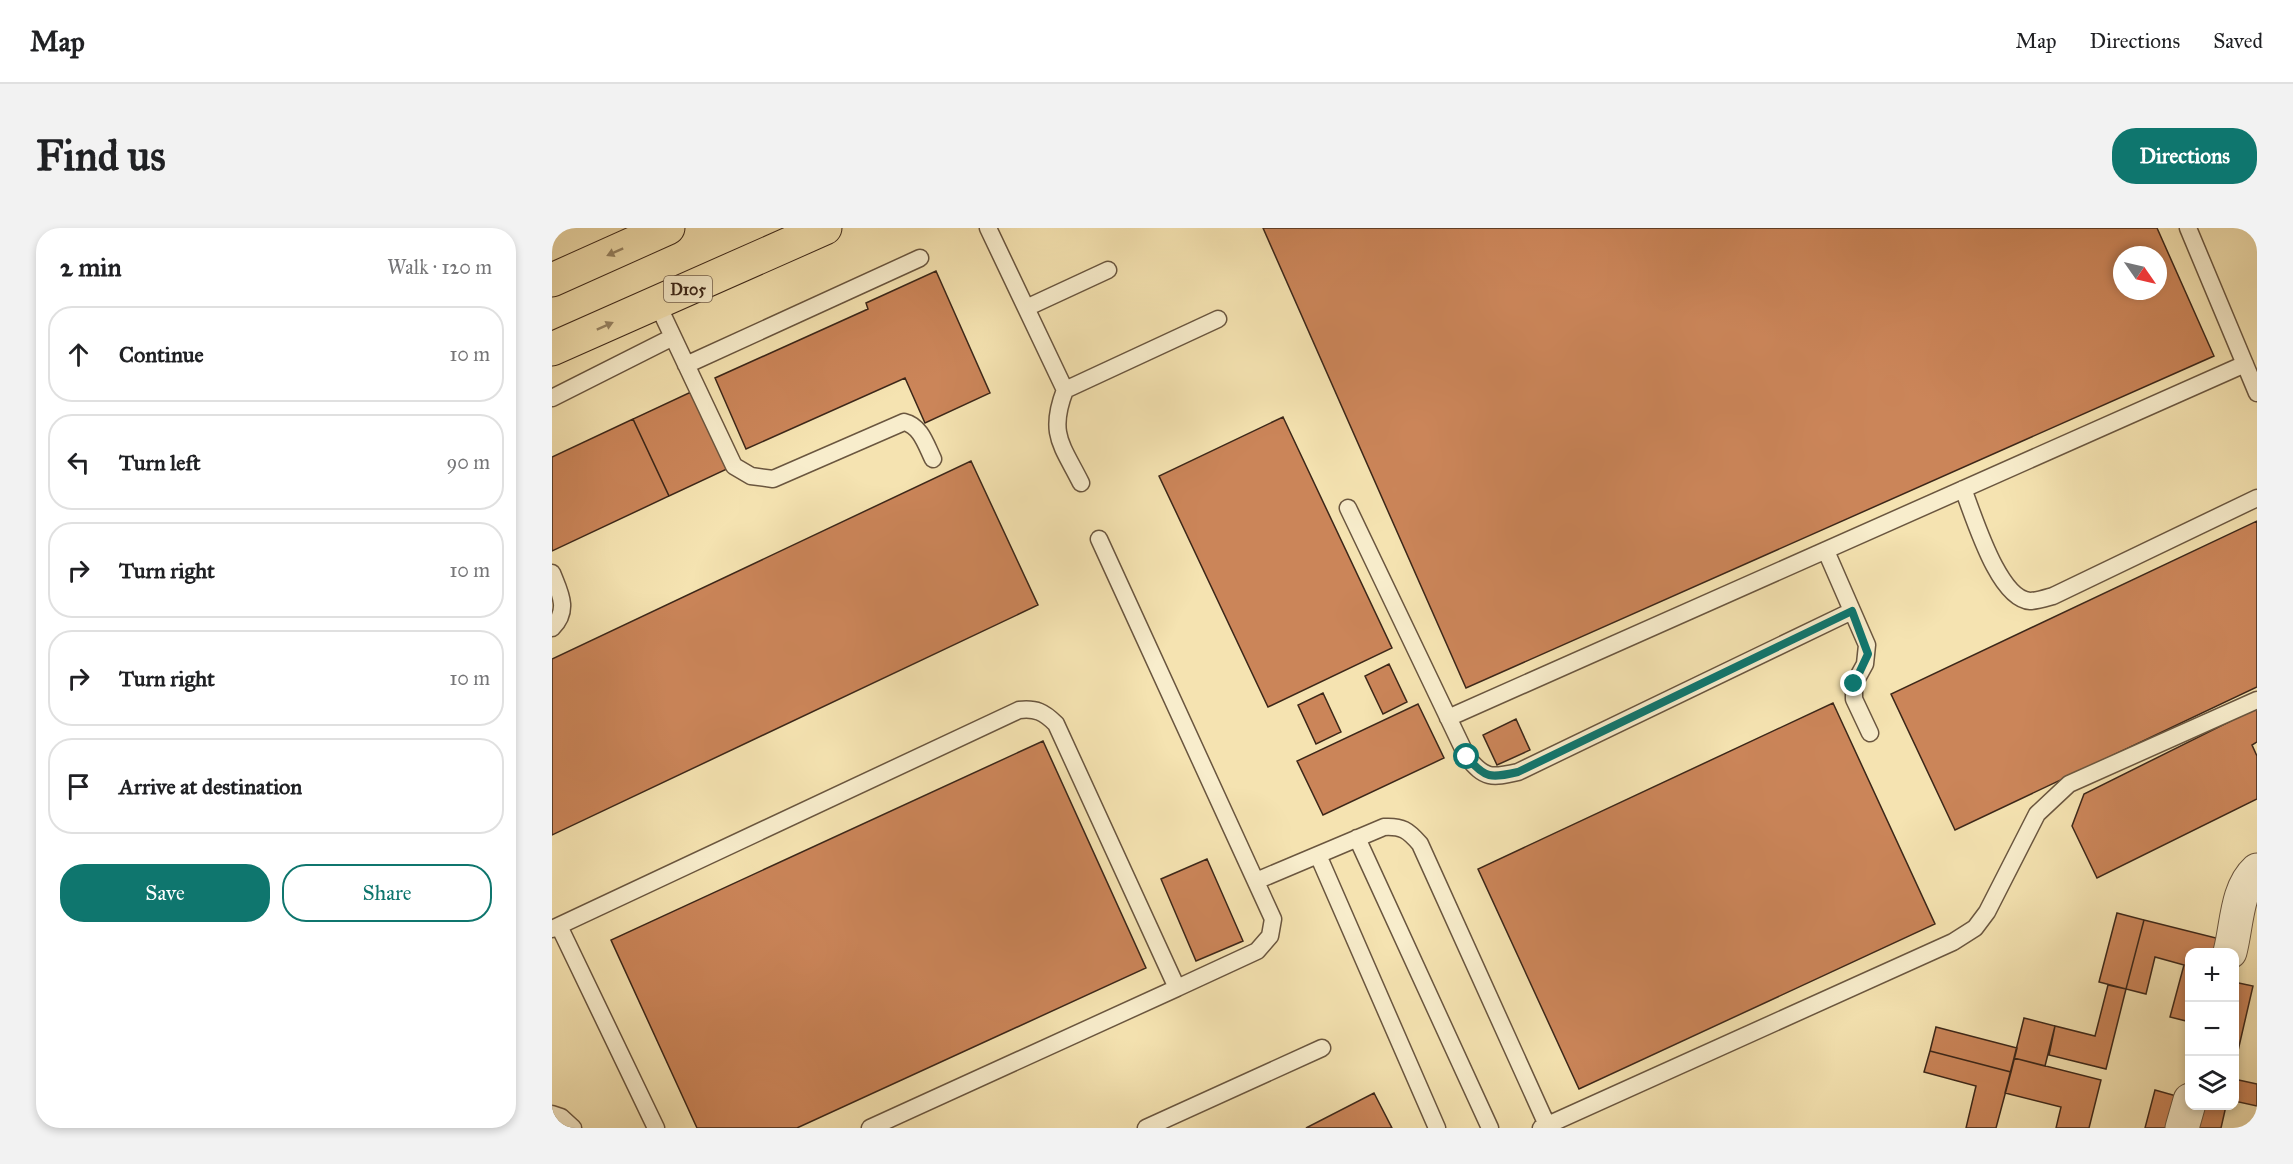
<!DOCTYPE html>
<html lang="en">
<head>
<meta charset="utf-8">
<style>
  body { margin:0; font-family:"IM FELL Great Primer",serif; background:#f2f2f2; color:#202124 }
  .controls { position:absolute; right:18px; bottom:18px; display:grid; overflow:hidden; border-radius:12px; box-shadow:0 3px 9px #0003 }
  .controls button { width:54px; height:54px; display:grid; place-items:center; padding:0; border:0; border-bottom:2px solid #e0e0e0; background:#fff; color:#202124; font:30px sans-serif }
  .compass { position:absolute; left:1561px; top:18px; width:54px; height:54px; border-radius:50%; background:#fff; box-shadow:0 3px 9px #0003; rotate:124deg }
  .stop { position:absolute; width:18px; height:18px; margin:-14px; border:4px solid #0f766e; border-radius:50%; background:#fff }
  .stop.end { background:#0f766e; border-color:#fff; box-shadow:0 2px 6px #0008 }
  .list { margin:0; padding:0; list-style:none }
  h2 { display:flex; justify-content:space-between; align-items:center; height:78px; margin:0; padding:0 24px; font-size:26px }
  h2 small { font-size:20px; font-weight:400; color:#757577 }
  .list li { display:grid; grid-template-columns:39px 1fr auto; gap:18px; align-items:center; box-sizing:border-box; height:96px; margin:0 12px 12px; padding:0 12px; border:2px solid #e0e0e0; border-radius:24px }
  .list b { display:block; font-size:22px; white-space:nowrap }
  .list em { font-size:20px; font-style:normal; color:#757577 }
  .actions { display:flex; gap:12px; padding:18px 24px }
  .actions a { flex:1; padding:14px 0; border:2px solid #0f766e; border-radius:24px; text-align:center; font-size:21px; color:#0f766e }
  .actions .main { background:#0f766e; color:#fff }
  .icon { flex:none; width:33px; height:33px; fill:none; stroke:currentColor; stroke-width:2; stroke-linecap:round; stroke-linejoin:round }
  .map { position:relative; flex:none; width:1705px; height:900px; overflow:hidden; border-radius:24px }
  header { display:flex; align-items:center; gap:36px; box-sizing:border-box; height:84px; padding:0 30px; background:#fff; border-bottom:2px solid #e0e0e0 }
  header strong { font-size:28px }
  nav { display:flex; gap:33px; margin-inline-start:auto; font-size:21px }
  .intro { display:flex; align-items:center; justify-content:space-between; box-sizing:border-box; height:144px; padding:0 36px }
  h1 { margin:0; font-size:42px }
  .button { padding:15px 27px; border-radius:24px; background:#0f766e; color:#fff; font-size:21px; font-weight:700 }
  main { display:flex; gap:36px; padding:0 36px }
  aside { flex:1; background:#fff; border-radius:24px; box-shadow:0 3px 9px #0003 }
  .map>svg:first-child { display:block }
</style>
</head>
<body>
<header>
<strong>Map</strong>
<nav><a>Map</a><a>Directions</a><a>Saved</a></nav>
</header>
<div class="intro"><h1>Find us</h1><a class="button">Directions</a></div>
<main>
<aside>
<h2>2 min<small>Walk · 120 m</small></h2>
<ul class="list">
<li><svg class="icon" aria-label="ahead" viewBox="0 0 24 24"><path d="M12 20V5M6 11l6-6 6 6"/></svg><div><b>Continue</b></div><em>10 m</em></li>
<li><svg class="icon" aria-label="left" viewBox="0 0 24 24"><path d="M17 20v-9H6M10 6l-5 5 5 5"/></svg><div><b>Turn left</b></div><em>90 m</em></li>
<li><svg class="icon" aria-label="right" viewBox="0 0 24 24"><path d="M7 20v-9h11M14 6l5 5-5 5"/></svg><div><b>Turn right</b></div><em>10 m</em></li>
<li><svg class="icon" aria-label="right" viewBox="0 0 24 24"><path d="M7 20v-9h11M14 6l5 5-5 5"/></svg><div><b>Turn right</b></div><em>10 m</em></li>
<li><svg class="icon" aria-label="arrive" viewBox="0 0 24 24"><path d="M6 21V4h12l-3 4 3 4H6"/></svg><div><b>Arrive at destination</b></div></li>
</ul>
<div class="actions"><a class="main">Save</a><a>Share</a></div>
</aside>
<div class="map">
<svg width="1705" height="900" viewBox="0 0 1705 900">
  <rect width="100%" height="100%" fill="#f5e3b1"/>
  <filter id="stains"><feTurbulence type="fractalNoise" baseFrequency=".00333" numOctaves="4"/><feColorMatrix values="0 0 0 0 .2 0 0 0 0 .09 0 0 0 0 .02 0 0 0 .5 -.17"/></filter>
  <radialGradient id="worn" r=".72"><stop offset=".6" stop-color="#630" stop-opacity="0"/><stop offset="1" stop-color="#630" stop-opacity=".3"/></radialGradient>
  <path fill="#cb8559" stroke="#3c2719" stroke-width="1.5" fill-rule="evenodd" d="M711 0H1605L1662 128 914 460ZM1570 27H1606V63H1570Z
    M384 43 438 165 373 195 353 150 194 221 163 150 316 81 314 75Z
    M139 164 175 241 117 268 81 191Z
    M731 189 840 420 716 479 607 248Z
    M81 191 117 268 0 323V229Z
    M419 233 486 377 0 607V431Z
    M1705 293V459L1403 602 1339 466Z
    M837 436 855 474 831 486 813 448Z
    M771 465 789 504 764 516 746 477Z
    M1281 475 1383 696 1027 861 926 641Z
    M866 476 892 530 771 587 745 533Z
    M1705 480V514L1700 517 1705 528V571L1545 650 1520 598 1532 566Z
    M964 491 978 522 945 537 931 507Z
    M491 513 594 740 245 900H145L59 712Z
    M655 631 691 713 644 733 609 651Z
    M1565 685 1592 692 1574 761 1547 754Z
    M1592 692 1668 711 1665 724H1638V794L1618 789 1632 737 1603 729 1594 766 1574 761Z
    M1682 754 1701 758 1682 840Z
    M1556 757 1574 761 1554 841 1497 827 1503 798 1543 808Z
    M1472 790 1503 798 1493 838 1462 830Z
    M1384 799 1465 820 1459 844 1378 823Z
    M1378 823 1459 844 1444 900H1414L1424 858 1372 844Z
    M1462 830 1549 852 1537 900H1504L1509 879 1453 865Z
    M1682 851 1705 856V878L1682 873Z
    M1603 862 1628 869 1620 900H1593Z
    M822 865 840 900H754Z
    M1648 878H1674L1669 900H1643Z"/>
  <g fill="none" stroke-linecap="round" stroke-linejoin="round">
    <g stroke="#6a563f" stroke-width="19">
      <path id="lane" d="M436 0 513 162C496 206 510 217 529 255
        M1636 0 1705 165
        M105 75 182 238 199 248 221 251 352 194C369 198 374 217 381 231
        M474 80 556 42
        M134 137 368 30
        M513 162 666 91
        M0 170 121 109
        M1411 261C1422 288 1446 371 1478 373 1485 373 1494 370 1501 368L1705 270
        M796 280 915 529C933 551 939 550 966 544L1300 383
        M547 311 721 691 718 708 705 723 625 760
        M1274 323 1315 417 1313 436 1302 456V471L1318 505
        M0 345C8 365 18 382 0 400
        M896 490 1693 136
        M805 610 938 900
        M766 627 885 900
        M704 653 832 599C850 598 856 602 868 616L995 897
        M7 698 104 900
        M0 701 467 482C484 480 492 484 504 496L625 760 318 900
        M0 886 9 889 21 900
        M594 900 770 820
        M989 900 1401 714 1423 700 1435 684 1485 586 1517 556 1705 472"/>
    </g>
    <g stroke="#6a563f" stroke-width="35">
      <path id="street" d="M1678 724C1685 698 1684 661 1705 642
        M1630 900 1638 872"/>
    </g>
    <g stroke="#3c2719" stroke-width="35">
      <path id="primary" d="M0 52 116 0
        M0 121 273 0"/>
    </g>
    <use href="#lane" stroke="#f8edcc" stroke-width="16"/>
    <use href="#street" stroke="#f8edcc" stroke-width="33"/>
    <use href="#primary" stroke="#f5e3b1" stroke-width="33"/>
  </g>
  <defs><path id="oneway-solid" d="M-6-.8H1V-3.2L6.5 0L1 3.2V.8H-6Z" transform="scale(1.5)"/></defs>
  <g fill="#988565">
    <use href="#oneway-solid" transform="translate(63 24) rotate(156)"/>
    <use href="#oneway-solid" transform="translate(53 98) rotate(-24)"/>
  </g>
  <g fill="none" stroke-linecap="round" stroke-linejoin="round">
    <path stroke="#0f766e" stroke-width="8" d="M915 529C933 551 939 550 966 544L1300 383 1316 426 1302 456"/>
  </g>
  <g text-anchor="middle" stroke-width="4.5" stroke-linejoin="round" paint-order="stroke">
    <rect fill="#f8edcc" stroke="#74624f" stroke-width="1.5" x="112" y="48" width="48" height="26" rx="4.5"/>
    <g font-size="16" font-weight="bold" fill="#3c2719">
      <text x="136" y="67">D105</text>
    </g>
  </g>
  <rect width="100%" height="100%" filter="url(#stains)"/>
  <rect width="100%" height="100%" fill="url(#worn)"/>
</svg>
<div class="controls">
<button>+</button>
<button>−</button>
<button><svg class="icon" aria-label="layers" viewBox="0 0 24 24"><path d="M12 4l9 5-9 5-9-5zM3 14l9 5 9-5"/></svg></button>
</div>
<svg class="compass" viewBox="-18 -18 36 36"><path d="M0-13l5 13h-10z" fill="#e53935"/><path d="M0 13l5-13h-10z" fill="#757577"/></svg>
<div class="stop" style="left:915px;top:529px"></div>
<div class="stop end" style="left:1302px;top:456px"></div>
</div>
</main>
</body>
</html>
